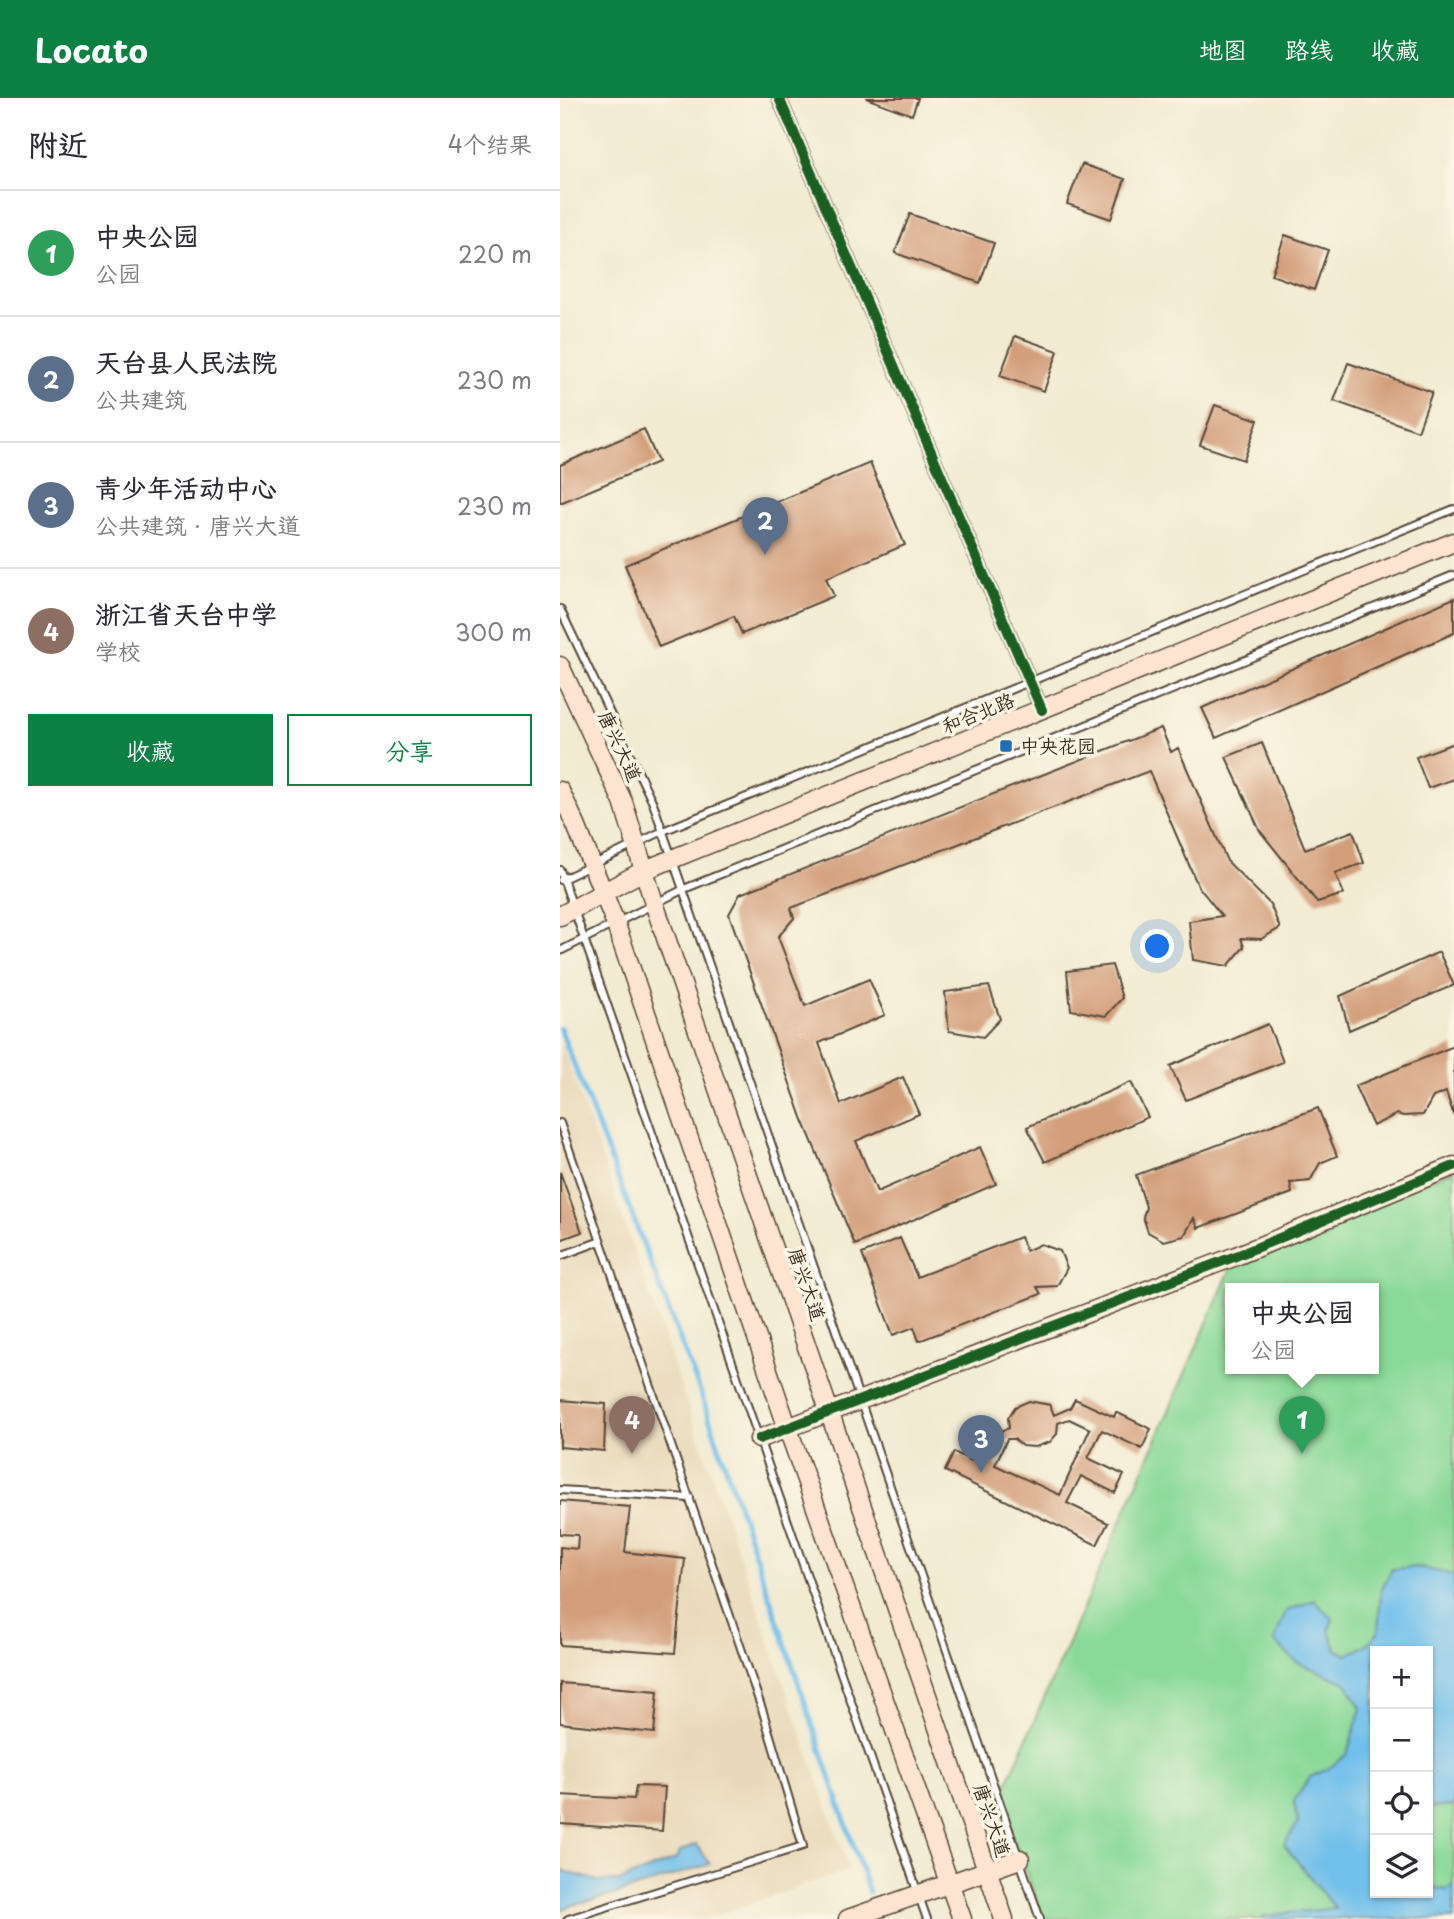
<!DOCTYPE html>
<html lang="zh">
<head>
<meta charset="utf-8">
<style>
  body { margin:0; font-family:"Playpen Sans","LXGW WenKai TC",sans-serif; background:#f7f7f7; color:#2b2b33 }
  .controls { position:absolute; right:21px; bottom:21px; display:grid; overflow:hidden; border-radius:0px; box-shadow:0 2px 5px #0004 }
  .controls button { width:63px; height:63px; display:grid; place-items:center; padding:0; border:0; border-bottom:2px solid #e1e1e2; background:#fff; color:#2b2b33; font:35px sans-serif }
  .you { position:absolute; left:598px; top:849px; width:24px; height:24px; margin:-18px; border:5px solid #fff; border-radius:50%; background:#1a73e8; box-shadow:0 0 0 10px #1a73e833 }
  .badge { display:grid; place-items:center; width:46px; height:46px; border-radius:50%; background:#0b8043; color:#fff; font-size:23px; font-weight:700 }
  .pin { position:absolute; translate:-50% -58px; filter:drop-shadow(0 2px 4px #0008) }
  .pin::after { content:''; position:absolute; top:37px; width:24px; height:21px; background:inherit; clip-path:polygon(0 0,100% 0,50% 100%) }
  .popup { position:absolute; left:665px; top:1185px; width:154px; height:91px; box-sizing:border-box; display:grid; place-content:center; border-radius:0px; background:#fff; filter:drop-shadow(0 2px 5px #0005); font-size:23px; white-space:nowrap; color:#7c7c81 }
  .popup b { font-size:26px; color:#2b2b33 }
  .popup::after { content:''; position:absolute; left:50%; top:100%; margin-left:-14px; border:14px solid transparent; border-top-color:#fff }
  .list { margin:0; padding:0; list-style:none }
  h2 { display:flex; justify-content:space-between; align-items:center; height:91px; margin:0; padding:0 28px; font-size:30px }
  h2 small { font-size:23px; font-weight:400; color:#7c7c81 }
  .list li { display:grid; grid-template-columns:46px 1fr auto; gap:21px; align-items:center; box-sizing:border-box; height:126px; padding:0 28px; border-top:2px solid #e1e1e2 }
  .list b { display:block; font-size:26px; white-space:nowrap }
  .list p { margin:0; font-size:23px; white-space:nowrap; color:#7c7c81 }
  .list em { font-size:23px; font-style:normal; color:#7c7c81 }
  .actions { display:flex; gap:14px; padding:21px 28px }
  .actions a { flex:1; padding:16px 0; border:2px solid #0b8043; border-radius:0px; text-align:center; font-size:24px; color:#0b8043 }
  .actions .main { background:#0b8043; color:#fff }
  .icon { flex:none; width:38px; height:38px; fill:none; stroke:currentColor; stroke-width:2; stroke-linecap:round; stroke-linejoin:round }
  .map { position:relative; flex:none; width:894px; height:1821px; overflow:hidden }
  header { display:flex; align-items:center; gap:42px; box-sizing:border-box; height:98px; padding:0 35px; background:#0b8043; color:#fff }
  header strong { font-size:33px }
  nav { display:flex; gap:38px; margin-inline-start:auto; font-size:24px }
  main { display:flex }
  aside { flex:1; background:#fff }
  .map>svg:first-child { display:block }
</style>
</head>
<body>
<header>
<strong>Locato</strong>
<nav><a>地图</a><a>路线</a><a>收藏</a></nav>
</header>
<main>
<aside>
<h2>附近<small>4个结果</small></h2>
<ul class="list">
<li><span class="badge" style="background:#2e9e5b">1</span><div><b>中央公园</b><p>公园</p></div><em>220 m</em></li>
<li><span class="badge" style="background:#5c6f8a">2</span><div><b>天台县人民法院</b><p>公共建筑</p></div><em>230 m</em></li>
<li><span class="badge" style="background:#5c6f8a">3</span><div><b>青少年活动中心</b><p>公共建筑 · 唐兴大道</p></div><em>230 m</em></li>
<li><span class="badge" style="background:#8d6e63">4</span><div><b>浙江省天台中学</b><p>学校</p></div><em>300 m</em></li>
</ul>
<div class="actions"><a class="main">收藏</a><a>分享</a></div>
</aside>
<div class="map">
<svg width="894" height="1821" viewBox="0 0 894 1821">
  <rect width="100%" height="100%" fill="#fcf5e5"/>
  <filter id="ink" filterUnits="userSpaceOnUse"><feTurbulence type="fractalNoise" baseFrequency=".0143" numOctaves="2"/><feDisplacementMap in="SourceGraphic" scale="14" xChannelSelector="R" yChannelSelector="G"/><feConvolveMatrix kernelMatrix="1 2 1 2 8 2 1 2 1" color-interpolation-filters="sRGB"/></filter>
  <filter id="wash" filterUnits="userSpaceOnUse"><feTurbulence type="fractalNoise" baseFrequency=".00686" numOctaves="4" result="noise"/><feDisplacementMap in="SourceGraphic" scale="28" xChannelSelector="R" yChannelSelector="G"/><feGaussianBlur stdDeviation="1.57" result="paint"/><feColorMatrix in="noise" values="0 0 0 0 0 0 0 0 0 0 0 0 0 0 0 0 0 1.4 0 .05"/><feComposite in="paint" operator="in"/></filter>
  <g filter="url(#wash)">
    <rect width="100%" height="100%" fill="#f2ebd2"/>
    <path fill="#e9d9ba" d="M0 940 289 1772 145 1821H0Z"/>
    <path fill="#89d998" stroke="#62825b" stroke-width="2" fill-rule="evenodd" d="M894 1072V1821H484L439 1704 676 1158ZM670 1190H814V1270H670ZM815 1553H868V1795H815Z"/>
    <path fill="#71bfeb" stroke="#567484" stroke-width="2" d="M857 1469 894 1477V1708L868 1710V1553H815V1795H868V1788L887 1792 894 1787V1821H703V1818L775 1810 724 1747 738 1725 734 1703 750 1679 768 1671 787 1656 801 1610 786 1585 736 1564 714 1543 726 1513 754 1502 773 1521 769 1532 776 1551 787 1557 805 1548 818 1535 821 1492 832 1471Z
      M136 1746 150 1766 54 1797 10 1808 0 1813V1772L38 1783H60L116 1761 121 1753Z"/>
    <g fill="none" stroke-linecap="round" stroke-linejoin="round">
      <path stroke="#71bfeb" stroke-width="5" d="M0 930 140 1293 309 1794"/>
    </g>
    <g id="blocks">
      <path fill="#d39e7a" fill-rule="evenodd" d="M306 0H358L352 17Z
        M522 66 565 81 551 121 507 106Z
        M350 116 434 145 420 185 335 155Z
        M725 137 768 152 754 192 711 177Z
        M455 238 498 253 484 293 440 278Z
        M788 265 872 294 858 333 774 303Z
        M655 307 698 322 684 362 640 347Z
        M84 331 98 364 0 405V367Z
        M310 365 345 447 266 480 274 498 182 536 174 518 99 549 65 467Z
        M894 500V535L656 640 642 610Z
        M601 630 611 654 618 650 667 763 710 806 720 830 701 841 681 840 684 849 668 868 633 862 629 823 662 818 638 788 589 673 231 810 234 820 218 839 245 908 309 881 325 917 259 945 281 1006 343 979 359 1016 296 1043 317 1094 420 1049 436 1086 295 1147 243 1022 169 816 180 796Z
        M702 645 745 751 793 733 804 765 775 775 784 796 757 804 700 733 666 659Z
        M894 645V681L868 690 856 659Z
        M879 854 894 887 789 932 780 898Z
        M552 867 562 900 546 918 511 912 507 873Z
        M429 888 440 921 423 939 389 933 385 894Z
        M708 926 723 964 626 1002 610 968Z
        M894 948V1018L886 994 873 999 863 1017 843 1018 837 1016 813 1028 795 988Z
        M571 984 588 1019 485 1064 467 1029Z
        M758 1010 777 1058 760 1065 750 1083 730 1085 732 1095 638 1130 634 1120 624 1138 604 1143 588 1134 583 1119 586 1109 576 1077Z
        M0 1074 22 1134 0 1142Z
        M460 1139 466 1153 481 1146 500 1153 507 1170 497 1188 477 1189 481 1196 359 1243 354 1229 333 1237 302 1156 340 1140 357 1179Z
        M515 1301 554 1319 556 1314 591 1331 582 1351 542 1332 528 1360 564 1377 555 1395 521 1378 507 1405 548 1425 537 1447 385 1373 394 1354 412 1363 424 1339 449 1330 448 1320 455 1309 469 1303 490 1307 494 1317 510 1310ZM509 1321 530 1331 500 1397 435 1367 447 1341H454L462 1348 475 1349 490 1344 497 1336 498 1325Z
        M0 1302 46 1306 44 1353 0 1349Z
        M0 1403 70 1409 65 1454 125 1461 115 1555 0 1547V1449L17 1451 18 1437 0 1436Z
        M0 1585 98 1593 94 1635 0 1625Z
        M76 1688 105 1689 102 1733 0 1726V1697L74 1701Z"/>
    </g>
  </g>
  <g filter="url(#ink)">
    <use href="#blocks" fill-opacity="0" stroke="#564739" stroke-width="2"/>
    <g fill="none" stroke-linecap="round" stroke-linejoin="round">
      <g stroke="#564739" stroke-width="10">
        <path id="lane" d="M0 511 93 705 480 1821
          M0 772 367 1821
          M1 782 103 733 894 411
          M0 853 124 791 894 477
          M0 1025 203 1614 243 1748 8 1821
          M0 1158 41 1143
          M0 1392 130 1400"/>
      </g>
      <g stroke="#564739" stroke-width="16">
        <path id="street" d="M219 0 482 612"/>
      </g>
      <g stroke="#564739" stroke-width="21">
        <path id="secondary" d="M0 568 63 704 94 805 444 1821
          M0 693 16 727 55 824 228 1331 402 1821
          M0 818 85 772 894 444
          M199 1341 676 1158 894 1068
          M288 1821 460 1761"/>
      </g>
      <use href="#lane" stroke="#fff" stroke-width="6"/>
      <use href="#street" stroke="#fff" stroke-width="12"/>
      <use href="#secondary" stroke="#fde4d0" stroke-width="18"/>
      <g stroke="#fcf5e5" stroke-width="15">
        <path id="cycleway" d="M219 0 482 612
          M199 1341 676 1158 894 1068"/>
      </g>
      <use href="#cycleway" stroke="#1b5e20" stroke-width="10"/>
    </g>
  </g>
  <rect fill="#1f6fb2" stroke="#fcf5e5" stroke-width="2.5" x="439" y="641" width="14" height="14" rx="3.5"/>
  <g text-anchor="middle" stroke-width="7" stroke-linejoin="round" paint-order="stroke">
    <g font-size="19" fill="#3b2a1e" stroke="#fcf5e5">
      <text transform="translate(418 615) rotate(-22)" y="7">和合北路</text>
      <text transform="translate(60 648) rotate(65)" y="7">唐兴大道</text>
      <text transform="translate(247 1186) rotate(71)" y="7">唐兴大道</text>
      <text transform="translate(432 1722) rotate(71)" y="7">唐兴大道</text>
    </g>
    <g font-size="19" fill="#3b2a1e" stroke="#fcf5e5" text-anchor="start">
      <text x="460" y="655">中央花园</text>
    </g>
  </g>
</svg>
<div class="controls">
<button>+</button>
<button>−</button>
<button><svg class="icon" aria-label="locate" viewBox="0 0 24 24"><circle cx="12" cy="12" r="6"/><path d="M12 2v4M12 18v4M2 12h4M18 12h4"/></svg></button>
<button><svg class="icon" aria-label="layers" viewBox="0 0 24 24"><path d="M12 4l9 5-9 5-9-5zM3 14l9 5 9-5"/></svg></button>
</div>
<div class="you"></div>
<div class="pin badge" style="left:742px;top:1356px;background:#2e9e5b">1</div>
<div class="popup"><b>中央公园</b>公园</div>
<div class="pin badge" style="left:205px;top:457px;background:#5c6f8a">2</div>
<div class="pin badge" style="left:421px;top:1375px;background:#5c6f8a">3</div>
<div class="pin badge" style="left:72px;top:1356px;background:#8d6e63">4</div>
</div>
</main>
</body>
</html>
